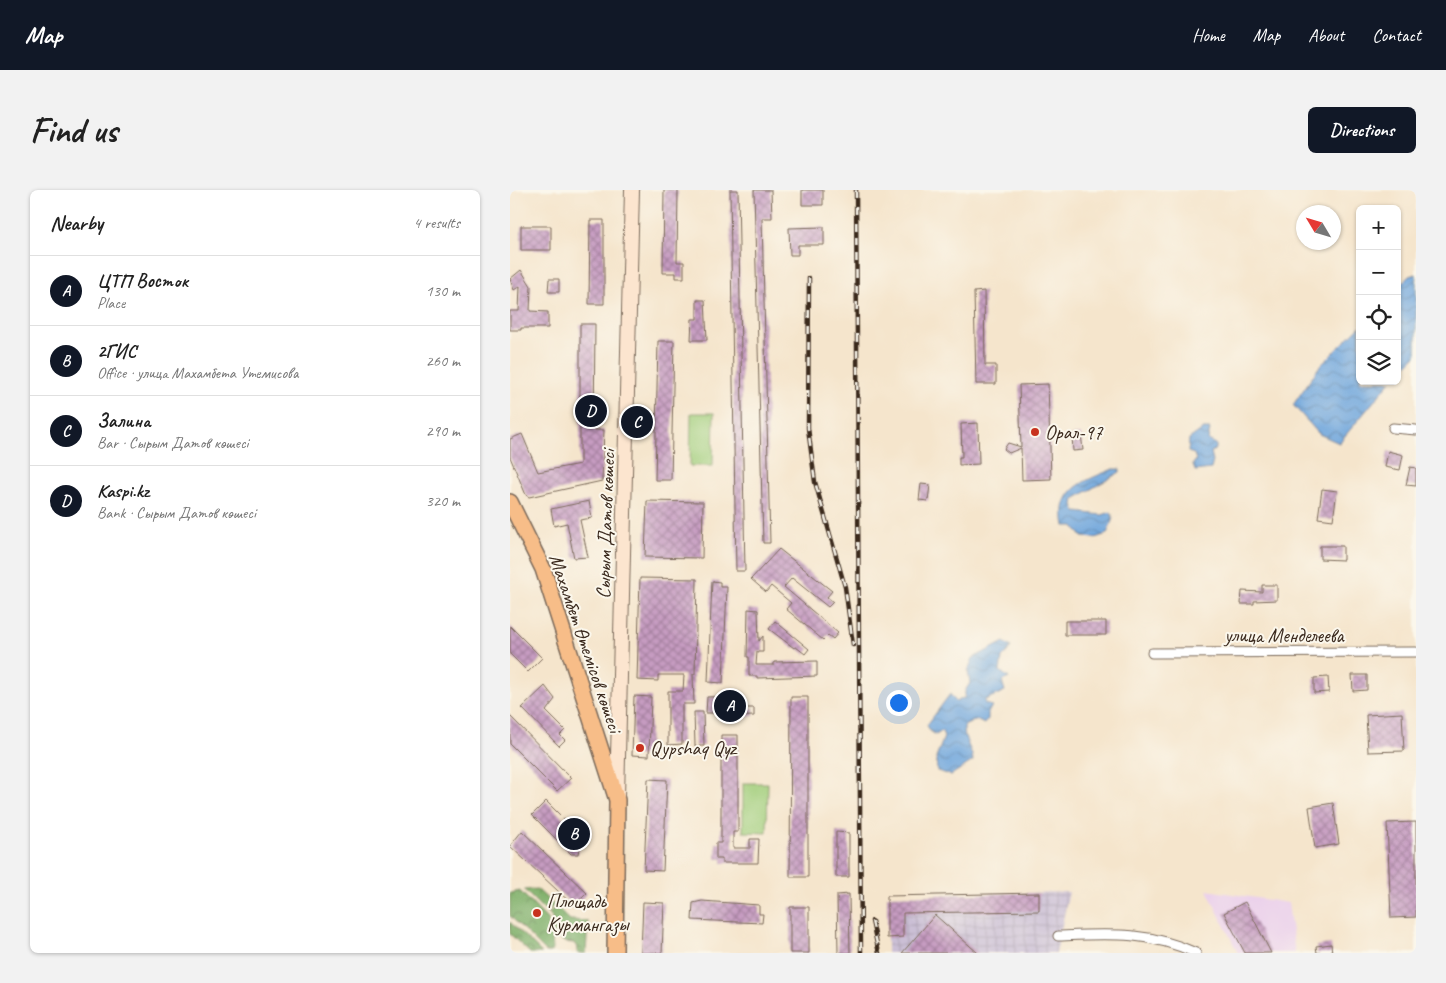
<!DOCTYPE html>
<html lang="en">
<head>
<meta charset="utf-8">
<style>
  body { margin:0; font-family:Caveat,sans-serif; background:#f2f2f2; color:#222 }
  .controls { position:absolute; right:15px; top:15px; display:grid; overflow:hidden; border-radius:8px; box-shadow:0 1px 4px #0004 }
  .controls button { width:45px; height:45px; display:grid; place-items:center; padding:0; border:0; border-bottom:1px solid #e0e0e0; background:#fff; color:#222; font:25px sans-serif }
  .compass { position:absolute; left:786px; top:15px; width:45px; height:45px; border-radius:50%; background:#fff; box-shadow:0 1px 4px #0004; rotate:308deg }
  .you { position:absolute; left:388px; top:512px; width:18px; height:18px; margin:-12px; border:4px solid #fff; border-radius:50%; background:#1a73e8; box-shadow:0 0 0 8px #1a73e833 }
  .badge { display:grid; place-items:center; width:32px; height:32px; border-radius:50%; background:#111827; color:#fff; font-size:16px; font-weight:700 }
  .pin { position:absolute; translate:-50% -50%; border:2px solid #fff; box-shadow:0 1px 5px #0006 }
  .list { margin:0; padding:0; list-style:none }
  h2 { display:flex; justify-content:space-between; align-items:center; height:65px; margin:0; padding:0 20px; font-size:21px }
  h2 small { font-size:16px; font-weight:400; color:#767676 }
  .list li { display:grid; grid-template-columns:32px 1fr auto; gap:15px; align-items:center; box-sizing:border-box; height:70px; padding:0 20px; border-top:1px solid #e0e0e0 }
  .list b { display:block; font-size:19px; white-space:nowrap }
  .list p { margin:0; font-size:16px; white-space:nowrap; color:#767676 }
  .list em { font-size:16px; font-style:normal; color:#767676 }
  .icon { flex:none; width:28px; height:28px; fill:none; stroke:currentColor; stroke-width:2; stroke-linecap:round; stroke-linejoin:round }
  .map { position:relative; flex:none; width:906px; height:763px; overflow:hidden; border-radius:8px }
  header { display:flex; align-items:center; gap:30px; box-sizing:border-box; height:70px; padding:0 25px; background:#111827; color:#fff }
  header strong { font-size:24px }
  nav { display:flex; gap:28px; margin-inline-start:auto; font-size:18px }
  .intro { display:flex; align-items:center; justify-content:space-between; box-sizing:border-box; height:120px; padding:0 30px }
  h1 { margin:0; font-size:35px }
  .button { padding:12px 22px; border-radius:8px; background:#111827; color:#fff; font-size:18px; font-weight:700 }
  main { display:flex; gap:30px; padding:0 30px }
  aside { flex:1; background:#fff; border-radius:8px; box-shadow:0 1px 4px #0004 }
  .map>svg:first-child { display:block }
</style>
</head>
<body>
<header>
<strong>Map</strong>
<nav><a>Home</a><a>Map</a><a>About</a><a>Contact</a></nav>
</header>
<div class="intro"><h1>Find us</h1><a class="button">Directions</a></div>
<main>
<aside>
<h2>Nearby<small>4 results</small></h2>
<ul class="list">
<li><span class="badge">A</span><div><b>ЦТП Восток</b><p>Place</p></div><em>130 m</em></li>
<li><span class="badge">B</span><div><b>2ГИС</b><p>Office · улица Махамбета Утемисова</p></div><em>260 m</em></li>
<li><span class="badge">C</span><div><b>Залина</b><p>Bar · Сырым Датов көшесі</p></div><em>290 m</em></li>
<li><span class="badge">D</span><div><b>Kaspi.kz</b><p>Bank · Сырым Датов көшесі</p></div><em>320 m</em></li>
</ul>
</aside>
<div class="map">
<svg width="906" height="763" viewBox="0 0 906 763">
  <defs>
    <pattern id="industrial-grid" width="8" height="8" patternUnits="userSpaceOnUse" patternTransform="scale(1.25)"><rect width="8" height="8" fill="#cbbfd5"/><path d="M0 4h8M4 0v8" fill="none" stroke="#afa4b6"/></pattern>
    <pattern id="forest-crowns" width="20" height="18" patternUnits="userSpaceOnUse" patternTransform="scale(1.25)"><rect width="20" height="18" fill="#80b06a"/><path d="M2 6a3 3 0 1 1 6 0M12 15a3 3 0 1 1 6 0" fill="none" stroke="#6a8f57"/></pattern>
    <pattern id="water-waves" width="16" height="10" patternUnits="userSpaceOnUse" patternTransform="scale(1.25)"><rect width="16" height="10" fill="#6ea5dc"/><path d="M0 5q4-4 8 0t8 0" fill="none" stroke="#5c87b2"/></pattern>
    <pattern id="building-cross-hatch" width="8" height="8" patternUnits="userSpaceOnUse" patternTransform="scale(1.25)"><rect width="8" height="8" fill="#c69bc1"/><path d="M0 0l8 8M0 8l8-8" fill="none" stroke="#a27f9c"/></pattern>
  </defs>
  <rect width="100%" height="100%" fill="#fbf7ec"/>
  <filter id="ink" filterUnits="userSpaceOnUse"><feTurbulence type="fractalNoise" baseFrequency=".02" numOctaves="2"/><feDisplacementMap in="SourceGraphic" scale="10" xChannelSelector="R" yChannelSelector="G"/><feConvolveMatrix kernelMatrix="1 2 1 2 8 2 1 2 1" color-interpolation-filters="sRGB"/></filter>
  <filter id="wash" filterUnits="userSpaceOnUse"><feTurbulence type="fractalNoise" baseFrequency=".0096" numOctaves="4" result="noise"/><feDisplacementMap in="SourceGraphic" scale="20" xChannelSelector="R" yChannelSelector="G"/><feGaussianBlur stdDeviation="1.12" result="paint"/><feColorMatrix in="noise" values="0 0 0 0 0 0 0 0 0 0 0 0 0 0 0 0 0 1.4 0 .05"/><feComposite in="paint" operator="in"/></filter>
  <g filter="url(#wash)">
    <rect width="100%" height="100%" fill="#f5e5cc"/>
    <path fill="#ebd1eb" d="M697 700 778 713 785 763H728Z"/>
    <path fill="url(#industrial-grid)" d="M559 702 546 763H377V706Z"/>
    <path fill="url(#forest-crowns)" stroke="#5e6d44" d="M27 699 44 715 37 723 14 700Z
      M10 701 38 730 39 743 42 747 43 760 41 762H36L0 726V703Z
      M46 716 60 730 78 731 76 763H67L68 759 64 753 54 752 43 742 42 728 39 724Z
      M0 732 32 763H20L0 744Z"/>
    <path fill="#a1cd7a" stroke="#6e7c4c" d="M181 223H204L203 276H180Z
      M233 593H258L257 643 233 642Z"/>
    <path fill="url(#water-waves)" stroke="#54687d" d="M906 84V166L887 185V98L899 86Z
      M850 136V191H881L829 253 809 244 783 215 809 177Z
      M693 239H700L698 250 706 254V259L701 262 703 271 701 279 685 281 683 274 686 270 684 264 678 262 679 249Z
      M603 279H610V282L564 309 563 315 566 322 592 325 601 322 603 328 597 344 585 348 572 347 564 336H555C547 298 575 291 603 279Z
      M494 452 501 457 492 468 490 481 499 488 492 491 495 501 475 510V514L482 516 478 523V529L474 534 466 530 454 536C453 550 463 561 463 571L441 585 427 581 426 568 434 547 432 541 426 545 420 541 417 535 440 504 446 512 455 507V501L460 493 458 481 463 468Z"/>
    <g id="blocks">
      <path fill="url(#building-cross-hatch)" d="M154 0H168L167 72H174V88H166V83H153Z
        M220 0H228L235 381H226Z
        M244 0H261L262 28H252L260 353H253Z
        M292 0H313V15H292Z
        M80 30H94V114H79Z
        M11 36H41V60H11Z
        M314 37V55H288V65H280L279 38Z
        M11 80 21 96 20 121 38 122V138H11V140H0V121H9L10 96 4 100 0 89Z
        M39 89H49V102H38Z
        M474 101 475 175H486V194H466L464 102Z
        M187 110H195L197 150H181L182 129H187Z
        M70 134H85L84 240H94L92 291 19 307 16 305 0 267V249L12 244 28 282 70 274Z
        M148 151H164L161 290H145Z
        M538 194 541 289 512 290 511 258 499 263 494 259 498 253 511 257 509 195Z
        M468 233 469 274 449 275V267H452L451 234Z
        M571 244 573 260 563 261 562 245Z
        M878 261 893 265 890 280 875 277Z
        M900 277 906 278V296L896 295Z
        M411 294 420 295 418 311 409 310Z
        M812 299 827 301 823 330 808 328Z
        M79 311 82 328 70 330 78 367 64 368 57 333 44 336 41 319Z
        M137 311 193 312 192 368 135 367Z
        M810 356H833V370L810 369Z
        M269 359 322 401 317 407 323 412 318 417 282 388 274 397 328 443 323 449 318 445 313 450 276 419 281 413 261 396 256 402 241 389Z
        M130 388 187 389 185 484H183L184 514H172V554L158 555V501H173L174 485H148V491L127 490Z
        M202 391 210 392V397H217L213 493 198 492Z
        M752 395H767V410L744 411V414H731L732 401 752 402Z
        M238 419 248 420 249 451 253 446V462H247L246 475H264V472L307 471V486L247 488V486H239V467H237Z
        M265 431 299 459 295 464 286 457 284 458 259 439Z
        M555 431H596V445H555Z
        M0 436 32 468 18 482 0 464Z
        M842 485H857V500L843 501Z
        M818 487 819 502 804 503V488Z
        M35 496 45 509 36 521 55 540 50 545 55 550 49 556 12 518Z
        M124 506 141 507 139 566 122 565Z
        M227 506V518H244V526L213 527V523H196L197 507Z
        M281 507H298V687H280Z
        M184 522H193L194 556H185Z
        M892 523 894 561 858 562 856 525Z
        M0 526 61 588 47 601 0 554Z
        M211 545H228V642H223V658H240V649H249L248 673H212V669H206V653H211Z
        M138 589 157 590 153 681 134 680Z
        M36 611 71 646 68 664H61L22 625Z
        M823 613 829 654 805 658 799 617Z
        M906 632V727L881 728 877 633Z
        M12 641 77 703 64 716 0 656Z
        M326 642 339 643V687H326Z
        M529 703V721L393 723V747L377 748V706Z
        M339 704 340 763H328L327 705Z
        M192 711 249 715V724H253L252 733 182 730 183 713Z
        M133 712 154 713 152 763H131Z
        M735 712 761 763H735L714 723Z
        M280 717H299V763H280Z
        M425 725 468 763H392Z
        M821 754 822 763H807L806 756Z"/>
    </g>
  </g>
  <g filter="url(#ink)">
    <use href="#blocks" fill-opacity="0" stroke="#7c6b5b" stroke-width="1"/>
    <g fill="none" stroke-linecap="round" stroke-linejoin="round">
      <g stroke="#7c6b5b" stroke-width="11">
        <path id="street" d="M883 238 906 240
          M642 463 906 462
          M548 746C599 744 638 741 686 763"/>
      </g>
      <g stroke="#7c6b5b" stroke-width="16">
        <path id="secondary" d="M107 607 122 0"/>
      </g>
      <g stroke="#7c6b5b" stroke-width="18">
        <path id="primary" d="M0 312 33 379 107 610 105 763"/>
      </g>
      <use href="#street" stroke="#fff" stroke-width="9"/>
      <use href="#secondary" stroke="#fce5cf" stroke-width="14"/>
      <use href="#primary" stroke="#f7bd88" stroke-width="15"/>
      <g stroke="#3b2a1e" stroke-width="4.5">
        <path id="rail" d="M346 0 351 763
          M299 88 298 238 305 292 335 397 343 455
          M362 731 369 763"/>
      </g>
      <use href="#rail" stroke="#fbf7ec" stroke-width="2.5" stroke-dasharray="8" stroke-linecap="butt"/>
    </g>
  </g>
  <g fill="#c8321e" stroke="#fbf7ec" stroke-width="2">
    <circle cx="525" cy="242" r="5"/>
    <circle cx="130" cy="558" r="5"/>
    <circle cx="27" cy="723" r="5"/>
  </g>
  <g text-anchor="middle" stroke-width="4" stroke-linejoin="round" paint-order="stroke">
    <g font-size="20" fill="#3b2a1e" stroke="#fbf7ec" text-anchor="start">
      <text x="535" y="249">Орал-97</text>
      <text x="140" y="565">Qypshaq Qyz</text>
      <text x="37" y="718">Площадь<tspan x="37" dy="23">Курмангазы</tspan></text>
    </g>
    <g font-size="20" fill="#3b2a1e" stroke="#fbf7ec">
      <text transform="translate(95 334) rotate(-88)" y="7">Сырым Датов көшесі</text>
      <text x="774" y="452">улица Менделеева</text>
      <text transform="translate(76 453) rotate(71)" y="7">Махамбет Өтемісов көшесі</text>
    </g>
  </g>
</svg>
<div class="controls">
<button>+</button>
<button>−</button>
<button><svg class="icon" aria-label="locate" viewBox="0 0 24 24"><circle cx="12" cy="12" r="6"/><path d="M12 2v4M12 18v4M2 12h4M18 12h4"/></svg></button>
<button><svg class="icon" aria-label="layers" viewBox="0 0 24 24"><path d="M12 4l9 5-9 5-9-5zM3 14l9 5 9-5"/></svg></button>
</div>
<svg class="compass" viewBox="-18 -18 36 36"><path d="M0-13l5 13h-10z" fill="#e53935"/><path d="M0 13l5-13h-10z" fill="#767676"/></svg>
<div class="you"></div>
<div class="pin badge" style="left:220px;top:516px">A</div>
<div class="pin badge" style="left:64px;top:644px">B</div>
<div class="pin badge" style="left:127px;top:232px">C</div>
<div class="pin badge" style="left:81px;top:221px">D</div>
</div>
</main>
</body>
</html>
